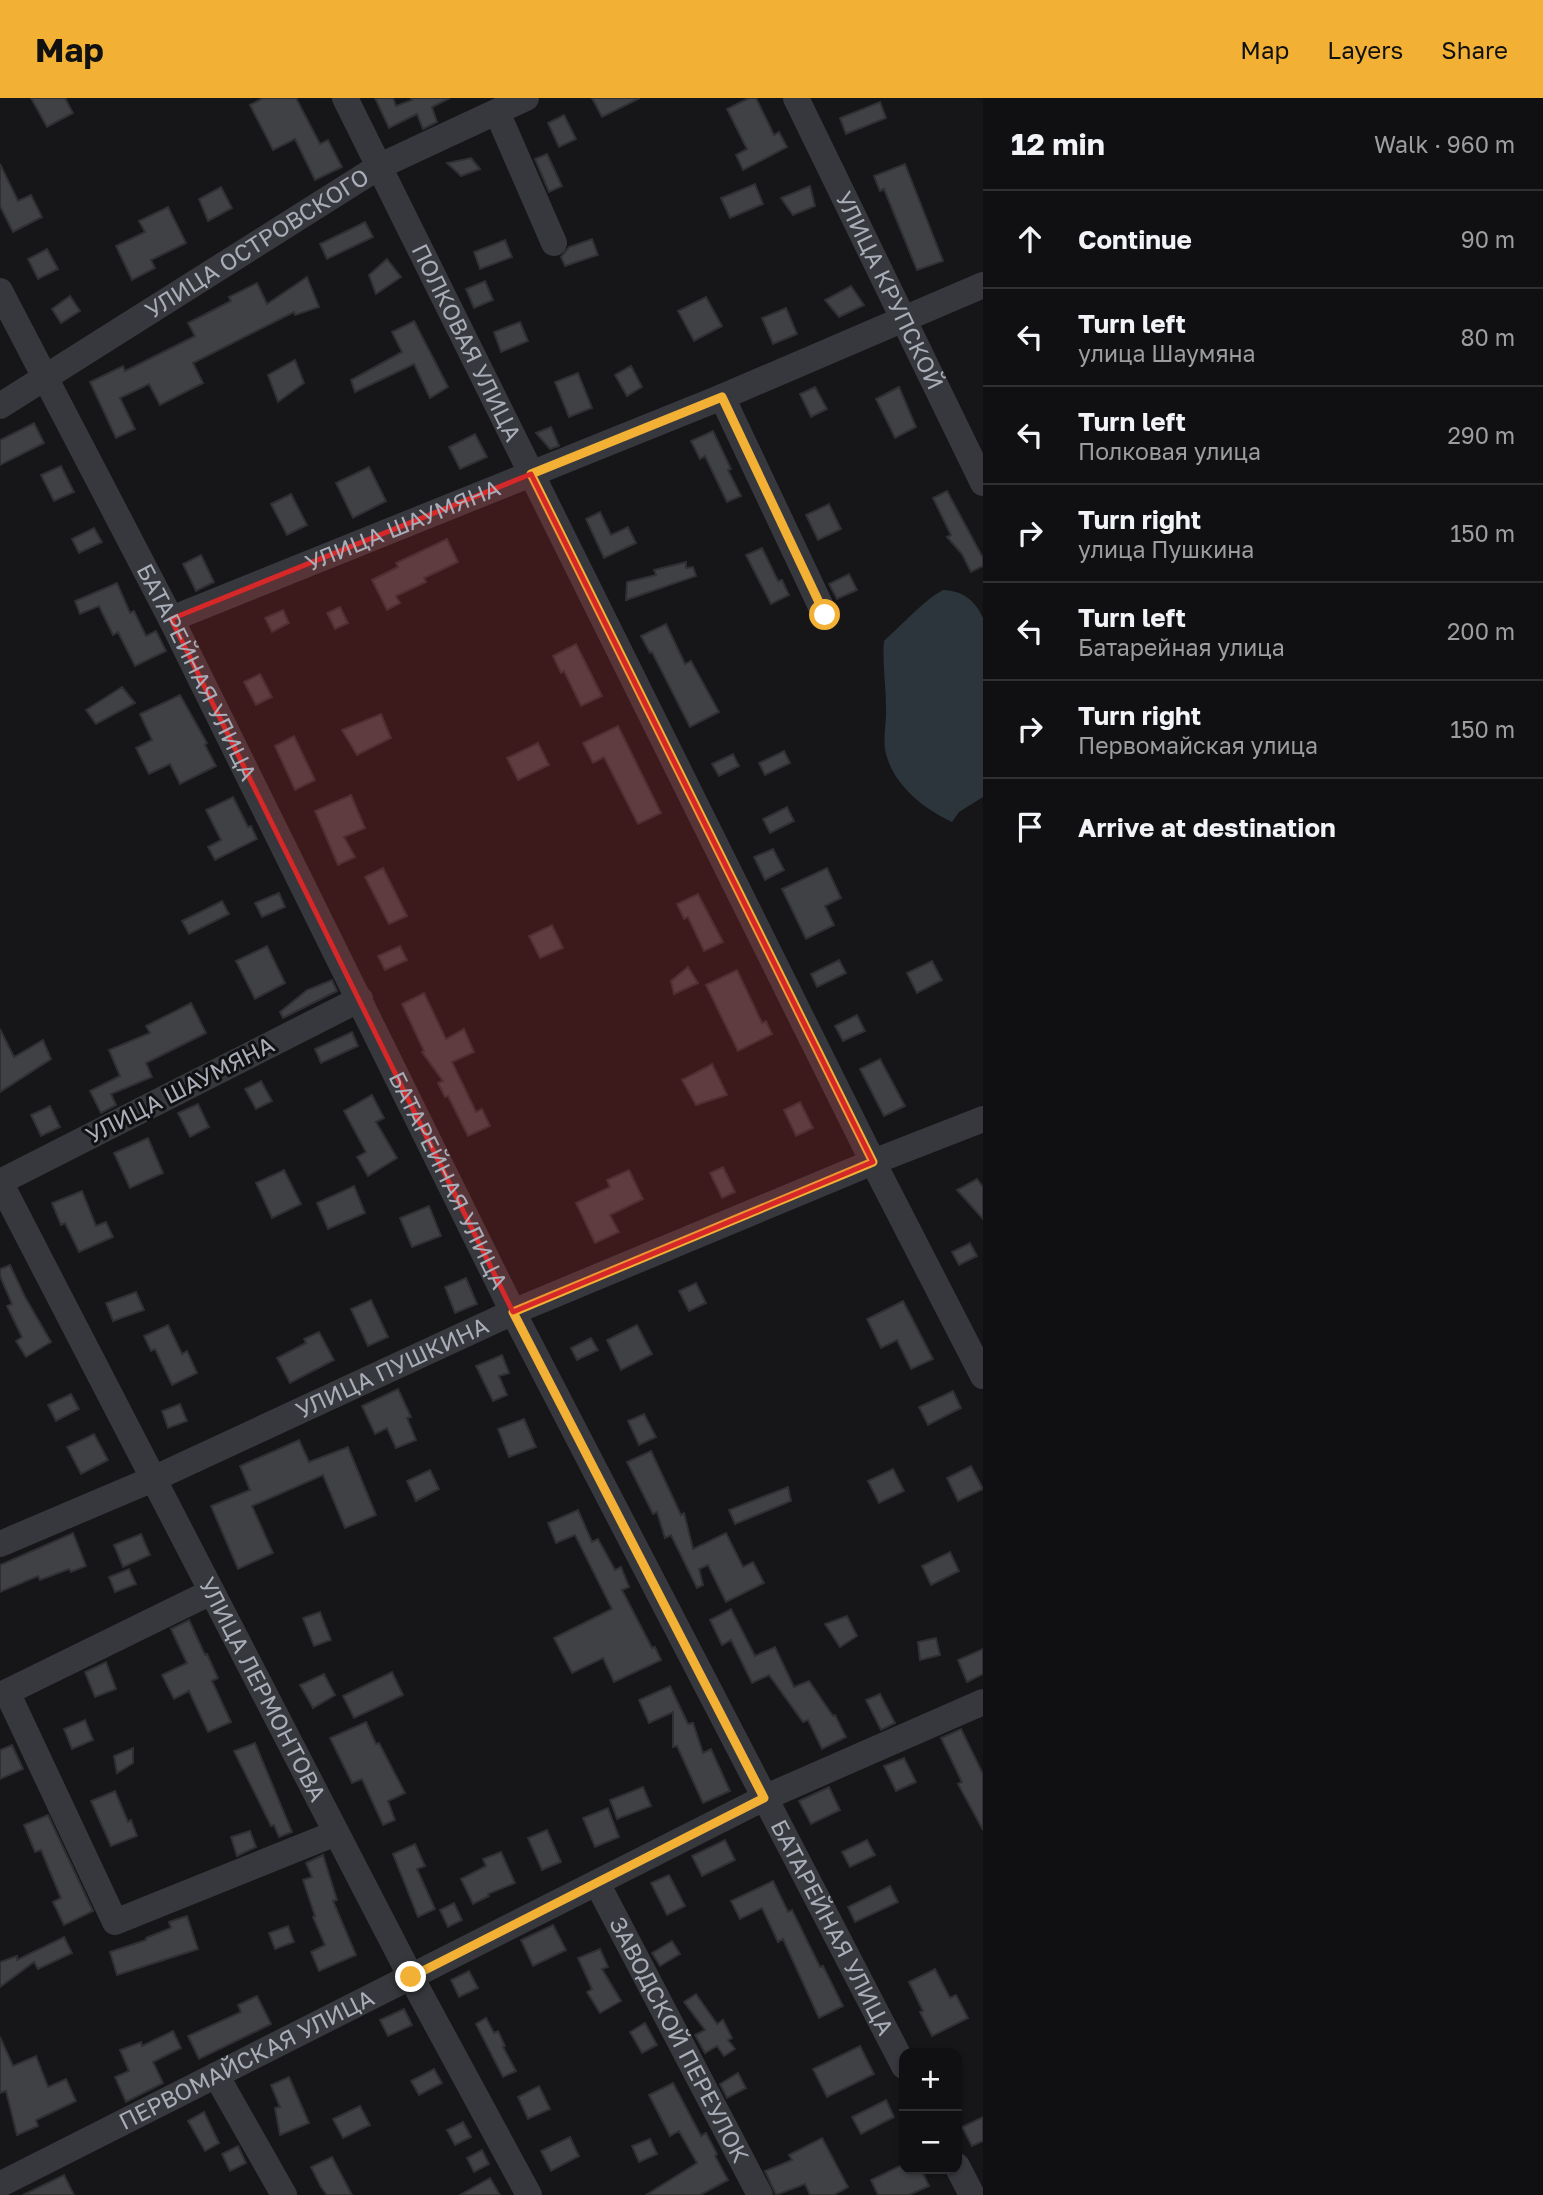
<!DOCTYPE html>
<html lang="en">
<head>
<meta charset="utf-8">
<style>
  body { margin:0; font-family:"Golos Text",sans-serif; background:#19191b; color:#f1f3f6 }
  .controls { position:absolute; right:21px; bottom:21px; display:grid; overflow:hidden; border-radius:14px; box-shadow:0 2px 5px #0004 }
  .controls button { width:63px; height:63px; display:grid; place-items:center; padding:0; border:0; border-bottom:2px solid #303032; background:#101012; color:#f1f3f6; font:35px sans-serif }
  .stop { position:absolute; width:21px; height:21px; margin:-16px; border:5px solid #f2b134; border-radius:50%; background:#fff }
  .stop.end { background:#f2b134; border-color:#fff; box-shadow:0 2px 7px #0008 }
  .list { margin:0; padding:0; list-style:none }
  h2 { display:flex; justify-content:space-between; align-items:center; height:91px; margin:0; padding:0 28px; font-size:30px }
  h2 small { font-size:23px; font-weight:400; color:#9c9d9f }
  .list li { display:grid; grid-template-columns:46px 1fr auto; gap:21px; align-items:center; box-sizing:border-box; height:98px; padding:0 28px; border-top:2px solid #303032 }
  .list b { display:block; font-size:26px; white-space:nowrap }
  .list p { margin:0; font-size:23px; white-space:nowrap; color:#9c9d9f }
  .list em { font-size:23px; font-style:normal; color:#9c9d9f }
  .icon { flex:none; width:38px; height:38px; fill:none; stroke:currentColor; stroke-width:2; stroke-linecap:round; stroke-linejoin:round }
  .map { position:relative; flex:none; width:983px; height:2097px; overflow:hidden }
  header { display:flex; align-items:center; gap:42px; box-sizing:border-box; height:98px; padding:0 35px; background:#f2b134; color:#111 }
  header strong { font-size:33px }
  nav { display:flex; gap:38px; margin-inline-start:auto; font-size:24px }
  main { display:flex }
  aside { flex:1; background:#101012 }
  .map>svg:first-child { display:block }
</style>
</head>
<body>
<header>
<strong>Map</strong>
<nav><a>Map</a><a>Layers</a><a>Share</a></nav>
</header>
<main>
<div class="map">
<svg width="983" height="2097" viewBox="0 0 983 2097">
  <rect width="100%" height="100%" fill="#161618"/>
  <path fill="#2c353c" d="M943 492C963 493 975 502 983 520V699L959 714 952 724C922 710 891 685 885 651 883 638 887 622 886 608 886 587 882 564 884 543 901 528 925 501 943 492Z"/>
  <path fill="#404145" stroke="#303034" stroke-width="2" d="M31 0H65L73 15 47 29Z
    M263 0H296L320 46 328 42 342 69 315 82 295 41 273 52 250 7Z
    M375 0H393L396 8 412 2 411 0H450L432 9 437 24 423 31 417 16 389 30Z
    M592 0H640L602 19Z
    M749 0H756L774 37 779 34 787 49 743 72 736 57 747 51 727 11Z
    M880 4 886 20 846 36 840 20Z
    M564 17 576 41 559 49 548 25Z
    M547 56 562 88 549 94 535 61Z
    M471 60 480 71 461 78 447 65Z
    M0 66 18 103 31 97 42 119 13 134 0 108Z
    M905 66 943 163 917 172 884 91 880 93 874 78Z
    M755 86 763 106 730 120 721 100Z
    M810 88 815 108 793 117 781 100Z
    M221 89 232 110 208 123 199 101Z
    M168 109 186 145 151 162 155 170 132 182 116 148 145 134 139 123Z
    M365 124 373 139 327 161 320 146Z
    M592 141 598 157 565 168 561 159 569 149Z
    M505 142 512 159 480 171 474 154Z
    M47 151 58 171 38 181 28 161Z
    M387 161 401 179 376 196 369 177Z
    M307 179 319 209 295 217 294 214 193 265 203 285 160 307 149 286 120 300 135 331 116 340 90 284 123 268 125 273 195 238 188 225 231 203 229 199 257 185 267 206Z
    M485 183 493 202 474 210 466 191Z
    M851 188 864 207 839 219 825 202Z
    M70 198 80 213 61 225 52 211Z
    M706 199 722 228 694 243 678 213Z
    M786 210 797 236 773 246 762 220Z
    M414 223 448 289 430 300 414 266 355 294 351 282 402 254 392 234Z
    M520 224 528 243 501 254 494 234Z
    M295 262 304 285 278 304 268 277Z
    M631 268 642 289 627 298 615 277Z
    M578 275 592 310 569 319 555 284Z
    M815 289 827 311 811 319 800 296Z
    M899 289 916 329 895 340 876 301Z
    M34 325 44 345 0 367V342Z
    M551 329 559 348 550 351 536 335Z
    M713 333 731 371 728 372 741 398 727 404 705 358 700 361 691 343Z
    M475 336 487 359 460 371 449 349Z
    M61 368 74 394 54 403 41 377Z
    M369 369 386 403 353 420 336 385Z
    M947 393 983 460V468L971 474 962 456 947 439 951 437 933 400Z
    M291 396 307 427 287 437 271 406Z
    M829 406 841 431 818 442 806 417Z
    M600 414 611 437 628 429 636 445 604 460 586 421Z
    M94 430 102 444 79 455 72 441Z
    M447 441 458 464 424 480 426 484 396 498 400 505 387 512 372 482 398 469 396 465Z
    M762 450 778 483 782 482 789 497 771 506 746 457Z
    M201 457 214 484 196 493 183 466Z
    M686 464V470L693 469 696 478 626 502 627 484 656 477 654 472Z
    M849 476 857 492 837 501 829 486Z
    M117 485 130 515 134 513 146 538 156 533 166 553 135 568 118 534 113 537 99 508 80 516 75 503Z
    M340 509 348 525 335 531 327 515Z
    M283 512 289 525 272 534 265 520Z
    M666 526 685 566 691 563 719 614 690 629 652 554 650 555 641 538Z
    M576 546 602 598 581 608 564 573 561 575 553 558Z
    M260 576 272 599 256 607 244 584Z
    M122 589 135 605 96 626 86 612Z
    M180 597 207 645 205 647 216 668 180 686 170 666 149 676 136 650 152 642 140 616Z
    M381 616 391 640 357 657 342 632Z
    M618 628 661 715 638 726 604 659 593 665 583 645Z
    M294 638 315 682 295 692 275 648Z
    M538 645 549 667 518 682 507 660Z
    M784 653 790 665 765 677 759 665Z
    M733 656 739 668 719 678 712 666Z
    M351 697 365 730 344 739 355 759 338 767 315 713Z
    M233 699 248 729 251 728 257 741 215 762 208 749 221 742 206 712Z
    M787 709 794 723 770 735 763 721Z
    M773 751 784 772 765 782 754 759Z
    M383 770 407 818 389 826 365 779Z
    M827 770 841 800 825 808 834 827 806 841 782 791Z
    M279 795 285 809 262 819 255 805Z
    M698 796 723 844 704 853 688 819 684 821 677 806Z
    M222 803 229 816 189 836 182 823Z
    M552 827 563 850 540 860 529 838Z
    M267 848 285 885 255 901 236 863Z
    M400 848 407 862 385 872 378 858Z
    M839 862 846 875 817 889 811 876Z
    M932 863 942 882 917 895 907 875Z
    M688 869 698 885 674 896 671 883Z
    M737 872 762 925 766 923 772 936 738 953 706 887Z
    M332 882 337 893 283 920 280 914 307 892Z
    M424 895 446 941 464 931 474 954 452 964 476 1014 482 1011 490 1028 468 1038 448 998 445 999 438 985 443 983 422 954 424 953 402 906Z
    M191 905 206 935 146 965 152 979 111 996 116 1007 101 1015 90 993 120 978 109 952 150 935 146 928Z
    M857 917 865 933 843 943 835 928Z
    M0 931 14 959 43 942 51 961 0 994Z
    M352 934 358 948 321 965 315 951Z
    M880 961 905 1008 884 1018 860 971Z
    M712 966 727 997 696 1007 682 982Z
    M261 983 272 1003 256 1011 245 991Z
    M372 997 384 1020 376 1024 397 1060 368 1078 357 1059 366 1054 344 1013Z
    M800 1004 813 1030 796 1038 784 1012Z
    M198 1006 209 1029 190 1039 178 1015Z
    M50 1008 60 1029 41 1038 31 1017Z
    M148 1040 163 1075 130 1090 114 1055Z
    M723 1069 735 1094 722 1100 710 1075Z
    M284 1072 301 1106 272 1120 256 1085Z
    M629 1072 643 1101 610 1117 619 1134 595 1145 576 1105 610 1089 607 1082Z
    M977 1081 983 1089V1121L957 1092Z
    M354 1088 365 1115 328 1131 317 1105Z
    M82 1093 96 1128 106 1124 113 1139 79 1154 65 1125 61 1127 52 1105Z
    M429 1108 441 1138 412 1149 400 1120Z
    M970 1145 977 1158 959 1167 952 1154Z
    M10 1167 25 1199 51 1244 26 1259 16 1243 22 1239 7 1208 12 1206 0 1178V1171Z
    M466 1180 477 1206 455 1215 445 1189Z
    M696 1185 706 1205 689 1213 679 1193Z
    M136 1194 144 1212 113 1223 106 1205Z
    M371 1202 388 1239 368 1248 351 1211Z
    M903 1203 933 1261 911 1271 897 1242 881 1250 867 1221Z
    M168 1227 182 1256 187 1253 197 1275 172 1287 155 1251 151 1253 144 1238Z
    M637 1227 652 1256 621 1272 607 1242Z
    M319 1234 334 1262 290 1285 277 1260 306 1245 304 1241Z
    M591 1240 598 1252 577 1262 571 1250Z
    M502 1257 509 1275 499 1278 507 1297 493 1303 476 1268Z
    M398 1291 411 1319 407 1320 416 1342 396 1350 387 1330 375 1336 362 1308Z
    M953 1293 961 1310 928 1327 919 1309Z
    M71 1296 79 1311 56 1323 48 1307Z
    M180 1306 187 1323 168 1330 162 1313Z
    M644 1316 656 1339 639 1347 628 1323Z
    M524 1321 536 1349 509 1359 498 1331Z
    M94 1336 108 1362 81 1376 67 1349Z
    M299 1342 309 1364 348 1349 376 1417 345 1430 323 1377 252 1408 273 1455 238 1471 211 1408 250 1392 240 1368Z
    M651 1353 681 1417 684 1415 693 1451 726 1435 743 1469 753 1464 764 1485 726 1504 708 1467 699 1471 703 1487 697 1490 671 1437 665 1440 657 1414 653 1416 627 1364Z
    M971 1368 983 1391 958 1403 947 1380Z
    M893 1371 904 1393 879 1405 868 1383Z
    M430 1372 439 1391 416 1403 407 1383Z
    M788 1389 791 1403 735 1426 729 1412Z
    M578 1412 592 1444 598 1441 615 1472 621 1469 629 1489 622 1492 652 1550 655 1549 661 1562 614 1584 603 1560 572 1575 554 1540 612 1511 575 1437 556 1445 548 1425Z
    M73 1435 86 1468 71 1474 69 1471 40 1482 38 1478 0 1494V1467Z
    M141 1436 150 1457 123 1469 114 1447Z
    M950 1454 959 1473 931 1487 922 1468Z
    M129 1471 136 1486 115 1494 109 1479Z
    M731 1511 755 1558 775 1549 794 1589 809 1583 833 1618 835 1617 846 1639 822 1651 808 1622 803 1624 769 1577 752 1585 731 1542 722 1547 710 1522Z
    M320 1514 331 1542 314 1548 303 1520Z
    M847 1518 857 1538 840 1549 825 1526Z
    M189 1522 205 1557 207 1556 218 1580 212 1583 231 1624 208 1634 189 1593 174 1601 162 1577 187 1565 171 1531Z
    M936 1540 940 1557 920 1562 918 1544Z
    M983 1551V1576L967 1584 958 1562Z
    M106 1564 116 1591 95 1599 85 1574Z
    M392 1574 403 1597 354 1620 343 1598Z
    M324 1576 335 1597 313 1610 300 1587Z
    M670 1588 688 1626 693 1625 703 1655 711 1651 730 1693 703 1705 677 1648 673 1649V1614L649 1625 639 1602Z
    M880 1596 895 1625 881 1632 866 1602Z
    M85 1622 93 1642 72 1651 64 1631Z
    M366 1624 376 1646 379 1645 405 1695 388 1703 395 1722 383 1727 362 1681 352 1685 330 1640Z
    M961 1631 983 1676V1732L958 1686 962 1684 941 1640Z
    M255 1645 292 1734 279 1739 274 1727 271 1728 234 1653Z
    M12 1647 23 1671 0 1681V1652Z
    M133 1650V1665L117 1675 114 1658Z
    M904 1660 916 1684 896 1693 884 1668Z
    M643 1689 651 1708 617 1721 610 1702Z
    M829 1689 840 1712 811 1726 799 1703Z
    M115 1693 128 1724 131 1722 137 1738 111 1748 91 1703Z
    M608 1710 619 1739 595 1749 583 1720Z
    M48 1717 93 1813 64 1827 53 1804 61 1800 41 1752 35 1754 24 1727Z
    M547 1732 561 1764 542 1772 528 1740Z
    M250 1733 256 1749 237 1758 231 1739Z
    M725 1742 735 1762 702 1778 692 1758Z
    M867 1742 875 1757 850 1769 842 1754Z
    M415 1746 425 1768 417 1771 435 1811 418 1819 393 1756Z
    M501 1754 515 1785 488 1796 489 1798 473 1806 461 1781 486 1768 483 1761Z
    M323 1757 337 1802 333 1803 356 1857 319 1873 311 1854 325 1847 313 1819 315 1818 303 1782 312 1779 306 1765Z
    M669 1777 685 1808 667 1817 651 1785Z
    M773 1783 788 1814 792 1812 820 1869 823 1868 843 1908 819 1920 783 1841 778 1844 762 1810 740 1821 731 1803Z
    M890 1788 898 1804 855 1824 848 1809Z
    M454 1805 462 1822 448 1829 440 1812Z
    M187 1818 198 1851 117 1877 110 1854 146 1842V1840L171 1830 169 1824Z
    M553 1827 566 1852 533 1868 521 1842Z
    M288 1828 294 1844 275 1851 269 1835Z
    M64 1839 72 1855 38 1871 34 1864 0 1889V1864L17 1858V1862Z
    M672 1843 680 1856 660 1868 652 1855Z
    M600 1851 608 1869 602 1871 621 1903 600 1915 587 1894 592 1891 578 1860Z
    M935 1871 950 1900 956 1897 968 1920 932 1938 920 1914 923 1913 909 1884Z
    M469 1873 478 1890 459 1899 451 1882Z
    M696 1896 717 1926 723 1922 732 1940 728 1942 735 1951 724 1958 717 1948 705 1955 695 1937 705 1932 684 1904Z
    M257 1898 271 1926 199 1961 188 1938 241 1914 238 1907Z
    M404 1911 412 1927 388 1938 380 1922Z
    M486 1920 494 1935 498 1933 505 1948 503 1949 516 1973 503 1979 476 1926Z
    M645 1925 657 1947 642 1955 630 1934Z
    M173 1933 181 1950 153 1964 163 1985 126 2004 115 1979 129 1973 120 1952 141 1944 142 1948Z
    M0 1939 13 1968 36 1958 48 1989 66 1981 76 2003 36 2022 38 2028 17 2037 6 1993 0 1995Z
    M860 1948 874 1976 827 1999 813 1971Z
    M434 1971 442 1985 419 1997 411 1983Z
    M738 1975 746 1990 727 2000 720 1986Z
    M289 1979 309 2025 280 2037 275 2010 280 2009 271 1987Z
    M673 1985 701 2038 706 2035 717 2056 715 2058 728 2082 700 2097H646L697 2065 679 2033 670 2038 649 1997Z
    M539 1988 550 2011 528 2021 518 1999Z
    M886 2002 894 2019 861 2036 852 2019Z
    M360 2008 370 2027 343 2040 333 2021Z
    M204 2014 219 2045 205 2053 188 2023Z
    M983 2019V2043L972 2048 962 2029Z
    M463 2024 471 2039 455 2047 447 2032Z
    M570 2039 579 2058 551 2073 541 2053Z
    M822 2040 848 2089 834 2097H810L805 2086 776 2097 765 2073 792 2062 789 2057Z
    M650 2041 657 2056 639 2064 632 2048Z
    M238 2048 246 2065 230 2073 222 2056Z
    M482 2052 489 2066 474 2074 467 2060Z
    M332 2059 352 2097H327L321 2089 311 2069Z
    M904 2066V2071H921L929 2088 909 2097H878L871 2082Z
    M64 2077 74 2097H23Z
    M490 2080 500 2097H460Z"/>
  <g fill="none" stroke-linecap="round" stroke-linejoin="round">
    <g stroke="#37383d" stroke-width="26">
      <path id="s1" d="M345 0 873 1064 983 1278"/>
      <path id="s2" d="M796 0 983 385"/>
      <path d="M497 14 554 145"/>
      <path id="s3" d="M0 193 171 521 513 1214 904 1968"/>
      <path d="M722 299 825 517"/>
      <path id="s4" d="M0 308 380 68 526 0"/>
      <path id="s5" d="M171 521 722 299 983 187"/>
      <path id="s6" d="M360 901 0 1084 411 1879 529 2097"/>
      <path id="s7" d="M0 1446 153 1381 513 1214 873 1064 983 1021"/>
      <path d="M211 1494 7 1594 115 1824 336 1735"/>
      <path id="s8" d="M597 1785 760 2097"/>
      <path d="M216 1977 284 2097"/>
      <path d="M957 2068 972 2097"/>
      <path id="s9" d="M3 2085 764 1700 983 1604"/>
    </g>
  </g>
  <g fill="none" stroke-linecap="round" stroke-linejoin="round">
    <path stroke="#f2b134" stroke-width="9" d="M411 1879 764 1700 513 1214 873 1064 531 376 722 299 825 517"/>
  </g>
  <path fill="#d62828" fill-opacity="0.2" stroke="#d62828" stroke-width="5" stroke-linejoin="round" d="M531 376 873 1064 513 1214 171 521Z"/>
  <g text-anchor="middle" stroke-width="6" stroke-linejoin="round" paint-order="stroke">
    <g font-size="23" fill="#a8adb8" stroke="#111113">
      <text dy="8" stroke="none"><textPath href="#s4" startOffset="304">УЛИЦА ОСТРОВСКОГО</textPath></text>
      <text dy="8" stroke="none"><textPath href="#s2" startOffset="214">УЛИЦА КРУПСКОЙ</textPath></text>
      <text dy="8" stroke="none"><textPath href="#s1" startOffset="273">ПОЛКОВАЯ УЛИЦА</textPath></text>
      <text dy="8" stroke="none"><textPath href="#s5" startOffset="250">УЛИЦА ШАУМЯНА</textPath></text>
      <text dy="8" stroke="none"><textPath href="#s3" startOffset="429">БАТАРЕЙНАЯ УЛИЦА</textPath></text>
      <text transform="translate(180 992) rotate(-27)" y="8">УЛИЦА ШАУМЯНА</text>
      <text dy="8" stroke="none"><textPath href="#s3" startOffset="996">БАТАРЕЙНАЯ УЛИЦА</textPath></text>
      <text dy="8" stroke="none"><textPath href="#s7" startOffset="430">УЛИЦА ПУШКИНА</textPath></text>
      <text dy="8" stroke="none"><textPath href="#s6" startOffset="975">УЛИЦА ЛЕРМОНТОВА</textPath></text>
      <text dy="8" stroke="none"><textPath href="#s3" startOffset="1836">БАТАРЕЙНАЯ УЛИЦА</textPath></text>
      <text dy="8" stroke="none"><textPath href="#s8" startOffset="177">ЗАВОДСКОЙ ПЕРЕУЛОК</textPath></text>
      <text dy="8" stroke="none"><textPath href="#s9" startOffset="273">ПЕРВОМАЙСКАЯ УЛИЦА</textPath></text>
    </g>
  </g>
</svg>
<div class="controls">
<button>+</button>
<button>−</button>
</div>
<div class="stop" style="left:825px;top:517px"></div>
<div class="stop end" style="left:411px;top:1879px"></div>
</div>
<aside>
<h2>12 min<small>Walk · 960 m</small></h2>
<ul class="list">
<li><svg class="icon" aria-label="ahead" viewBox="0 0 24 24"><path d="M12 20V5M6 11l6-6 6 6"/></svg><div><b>Continue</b></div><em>90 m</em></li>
<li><svg class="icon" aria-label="left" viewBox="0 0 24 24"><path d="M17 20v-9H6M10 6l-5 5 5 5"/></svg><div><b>Turn left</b><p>улица Шаумяна</p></div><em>80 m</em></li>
<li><svg class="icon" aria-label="left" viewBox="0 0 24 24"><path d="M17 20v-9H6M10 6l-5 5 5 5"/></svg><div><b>Turn left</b><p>Полковая улица</p></div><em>290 m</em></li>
<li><svg class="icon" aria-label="right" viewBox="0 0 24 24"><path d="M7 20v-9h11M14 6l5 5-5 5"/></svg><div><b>Turn right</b><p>улица Пушкина</p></div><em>150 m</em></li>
<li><svg class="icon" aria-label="left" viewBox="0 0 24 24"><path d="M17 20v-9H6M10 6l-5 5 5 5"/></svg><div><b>Turn left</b><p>Батарейная улица</p></div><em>200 m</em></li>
<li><svg class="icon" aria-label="right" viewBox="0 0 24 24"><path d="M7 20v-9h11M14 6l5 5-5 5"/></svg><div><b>Turn right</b><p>Первомайская улица</p></div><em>150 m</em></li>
<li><svg class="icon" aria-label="arrive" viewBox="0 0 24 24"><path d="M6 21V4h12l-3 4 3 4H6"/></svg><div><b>Arrive at destination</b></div></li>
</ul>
</aside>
</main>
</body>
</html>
